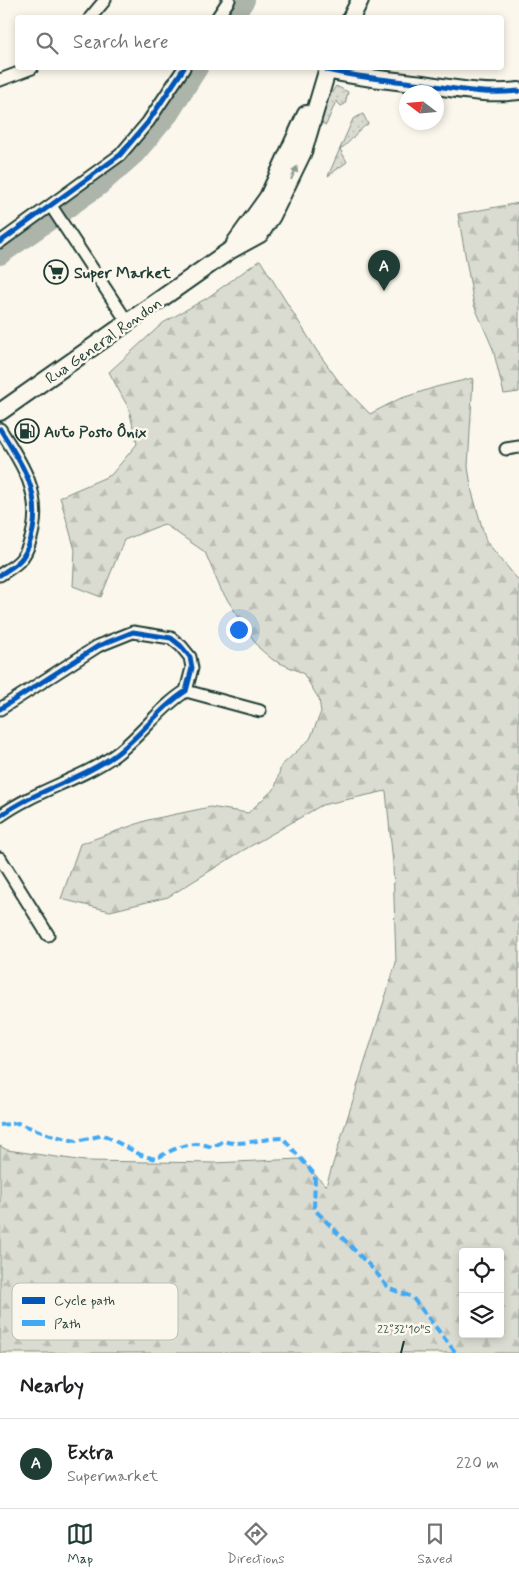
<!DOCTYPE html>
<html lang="en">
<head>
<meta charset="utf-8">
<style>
  body { margin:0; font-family:Mynerve,sans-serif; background:#f2f2f2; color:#202124 }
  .controls { position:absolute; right:15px; bottom:15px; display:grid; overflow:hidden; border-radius:5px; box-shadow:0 2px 8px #0003 }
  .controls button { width:45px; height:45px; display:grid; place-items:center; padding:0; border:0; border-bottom:1px solid #e0e0e0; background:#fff; color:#202124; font:25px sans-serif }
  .compass { position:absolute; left:399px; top:85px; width:45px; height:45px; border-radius:50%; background:#fff; box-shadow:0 2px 8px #0003; rotate:286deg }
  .you { position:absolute; left:238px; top:629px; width:18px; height:18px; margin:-12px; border:4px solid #fff; border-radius:50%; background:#1a73e8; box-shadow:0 0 0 8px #1a73e833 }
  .badge { display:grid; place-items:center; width:32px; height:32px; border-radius:50%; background:#1f3d34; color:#fff; font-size:16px; font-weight:700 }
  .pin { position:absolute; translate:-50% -41px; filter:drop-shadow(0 1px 2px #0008) }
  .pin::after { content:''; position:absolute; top:26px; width:18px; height:15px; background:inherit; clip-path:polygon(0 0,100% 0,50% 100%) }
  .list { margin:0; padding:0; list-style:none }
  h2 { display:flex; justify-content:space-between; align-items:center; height:65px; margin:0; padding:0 20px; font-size:21px }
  h2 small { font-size:16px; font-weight:400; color:#757577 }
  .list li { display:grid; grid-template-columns:32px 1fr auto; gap:15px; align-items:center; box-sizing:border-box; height:90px; padding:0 20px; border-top:1px solid #e0e0e0 }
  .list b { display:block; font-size:19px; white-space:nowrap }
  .list p { margin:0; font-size:16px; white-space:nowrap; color:#757577 }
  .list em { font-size:16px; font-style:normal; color:#757577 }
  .icon { flex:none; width:28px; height:28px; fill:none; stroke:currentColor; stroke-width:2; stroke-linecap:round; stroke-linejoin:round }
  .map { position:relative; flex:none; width:519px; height:1353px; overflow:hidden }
  .search { position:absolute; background:#fff; box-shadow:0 2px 8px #0003; left:15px; right:15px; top:15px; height:55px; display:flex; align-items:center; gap:12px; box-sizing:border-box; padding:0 18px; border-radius:5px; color:#757577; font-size:19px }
  .sheet { height:155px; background:#fff }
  nav { display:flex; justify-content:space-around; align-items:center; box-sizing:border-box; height:70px; border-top:1px solid #e0e0e0; background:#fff; font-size:14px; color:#757577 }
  nav a { display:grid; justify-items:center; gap:2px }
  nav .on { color:#1f3d34 }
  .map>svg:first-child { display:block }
</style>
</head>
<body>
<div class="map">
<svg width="519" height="1353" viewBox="0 0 519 1353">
  <defs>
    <pattern id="grass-dots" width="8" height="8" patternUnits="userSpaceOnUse" patternTransform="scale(1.25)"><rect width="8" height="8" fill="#dbdcd1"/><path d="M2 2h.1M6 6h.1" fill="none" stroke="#bcbeb4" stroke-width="1.8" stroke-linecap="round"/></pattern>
    <pattern id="forest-firs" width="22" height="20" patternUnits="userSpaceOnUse" patternTransform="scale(1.25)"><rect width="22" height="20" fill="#dbdcd1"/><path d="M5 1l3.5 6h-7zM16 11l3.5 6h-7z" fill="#bcbeb4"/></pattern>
  </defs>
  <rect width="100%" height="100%" fill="#fbf7ec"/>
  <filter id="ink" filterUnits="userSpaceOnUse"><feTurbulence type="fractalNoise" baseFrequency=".02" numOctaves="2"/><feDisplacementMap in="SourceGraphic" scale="10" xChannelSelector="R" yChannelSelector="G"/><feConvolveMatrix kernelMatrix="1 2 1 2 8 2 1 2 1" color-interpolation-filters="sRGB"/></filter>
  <g filter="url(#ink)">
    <path fill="url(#grass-dots)" stroke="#7d8c82" d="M336 86 348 92 345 104 341 106 336 101 326 125 321 123 329 97Z
      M363 114 368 124C355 132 352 142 340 149L347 162 328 176 353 119Z"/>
    <path fill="url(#forest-firs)" stroke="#7d8c82" fill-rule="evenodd" d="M519 203V392L504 394 493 349 474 305 458 214Z
      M260 260 317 351 340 383 370 414 399 399 436 387 473 378 468 467 472 492 486 541 519 581V1353H0V1146L7 1150 85 1161 214 1163 300 1159 326 1186 396 963 393 863 386 791 322 805 242 851 168 897 110 911 61 899 80 844 148 820 210 807 248 813 275 788 281 766 310 739 321 712 319 699 303 673 273 660 259 648 221 590 205 552 164 524 124 540 101 597 73 586 75 550 60 497 111 475 137 444 129 409 109 372 163 323 207 298ZM463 1252H500V1334H463Z"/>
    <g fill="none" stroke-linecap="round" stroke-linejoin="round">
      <path stroke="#adb4aa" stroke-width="20" d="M233 18 245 0
        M0 255 99 186 135 154 169 114 198 68"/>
      <g stroke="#1f3d34" stroke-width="15">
        <path id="street" d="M90 18 105 0
          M217 18 229 0
          M0 80 32 68
          M51 206 128 323
          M0 242 120 155 148 122 184 68
          M0 429C20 461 41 490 33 530 31 540 28 550 22 558 17 565 7 570 0 575
          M506 449 519 447
          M186 691 260 711
          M0 709 98 646 133 632 171 638 181 646 190 657 192 668 186 691C159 708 141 736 115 755 80 780 36 790 0 816
          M0 858 48 935"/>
      </g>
      <g stroke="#1f3d34" stroke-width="20">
        <path id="secondary" d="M351 18 360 0
          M327 70C360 78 390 80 423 84 456 89 486 95 519 91
          M235 243 268 197 306 114
          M0 412 229 251 260 234 272 216 303 152 328 68"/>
      </g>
      <use href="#street" stroke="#fbf7ec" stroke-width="11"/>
      <use href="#secondary" stroke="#fbf7ec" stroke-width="16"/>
      <path stroke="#3fa9f5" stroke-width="4" stroke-dasharray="8 4" stroke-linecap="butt" d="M0 1125 18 1123 50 1135 76 1141 104 1135 141 1155 155 1159C174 1149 191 1139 212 1147L224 1141C237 1147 265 1138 283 1138L315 1175 314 1209 375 1271 388 1288 412 1297 456 1353"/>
      <g stroke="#fbf7ec" stroke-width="8">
        <path id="cycleway" d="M327 70C360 78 390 80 423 84 456 89 486 95 519 91
          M0 242 120 155 148 122 184 68
          M0 429C20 461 41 490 33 530 31 540 28 550 22 558 17 565 7 570 0 575
          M0 709 98 646 133 632 171 638 181 646 190 657 192 668 186 691C159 708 141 736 115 755 80 780 36 790 0 816"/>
      </g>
      <use href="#cycleway" stroke="#0057b8" stroke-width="5"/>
    </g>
    <defs><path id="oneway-solid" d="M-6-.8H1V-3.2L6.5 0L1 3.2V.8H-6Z" transform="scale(1.25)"/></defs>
    <use fill="#8d9a90" href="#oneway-solid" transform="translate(294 173) rotate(-66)"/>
  </g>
  <path fill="none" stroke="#1f3d34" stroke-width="2" d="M401 1353 404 1341"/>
  <defs>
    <g id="supermarket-ring" transform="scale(1.25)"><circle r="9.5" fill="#fbf7ec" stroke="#1f3d34" stroke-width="1.5"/><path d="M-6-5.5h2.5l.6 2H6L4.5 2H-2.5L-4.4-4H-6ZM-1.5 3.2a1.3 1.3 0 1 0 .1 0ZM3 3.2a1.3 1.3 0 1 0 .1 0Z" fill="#1f3d34"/></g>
    <g id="fuel-ring" transform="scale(1.25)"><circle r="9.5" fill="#fbf7ec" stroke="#1f3d34" stroke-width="1.5"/><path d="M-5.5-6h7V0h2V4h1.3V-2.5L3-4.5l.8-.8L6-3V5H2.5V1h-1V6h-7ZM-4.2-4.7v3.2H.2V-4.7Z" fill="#1f3d34"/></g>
  </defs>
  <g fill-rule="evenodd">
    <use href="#supermarket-ring" x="56" y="272"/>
    <use href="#fuel-ring" x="27" y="431"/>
  </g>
  <g text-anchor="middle" stroke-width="5" stroke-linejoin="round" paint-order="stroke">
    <g font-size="16" font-weight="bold" fill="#1f3d34" stroke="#fbf7ec" text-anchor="start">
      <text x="74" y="278">Super Market</text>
      <text x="44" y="437">Auto Posto Ônix</text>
    </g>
    <g font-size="16" fill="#1f3d34" stroke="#fbf7ec">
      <text transform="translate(103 340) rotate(-35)" y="6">Rua General Rondon</text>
    </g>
  </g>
  <rect x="12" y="1283" width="166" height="57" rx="8" fill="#fbf7ec" stroke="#b9bfb5" stroke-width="1"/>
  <rect x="22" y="1297" width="23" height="7" fill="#0057b8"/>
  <rect x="22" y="1320" width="23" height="6" fill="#3fa9f5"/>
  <g font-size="14" fill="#1f3d34">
    <text x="54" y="1305">Cycle path</text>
    <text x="54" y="1328">Path</text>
  </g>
  <g font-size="12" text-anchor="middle" fill="#1f3d34" stroke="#fbf7ec" stroke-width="5" stroke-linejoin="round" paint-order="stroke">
    <text x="404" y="1333">22°32'10"S</text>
  </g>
</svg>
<div class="controls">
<button><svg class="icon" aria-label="locate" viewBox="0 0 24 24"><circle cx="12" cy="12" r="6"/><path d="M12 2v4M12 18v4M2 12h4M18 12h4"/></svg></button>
<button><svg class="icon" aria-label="layers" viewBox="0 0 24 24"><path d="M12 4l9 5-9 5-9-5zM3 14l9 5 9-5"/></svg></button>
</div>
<svg class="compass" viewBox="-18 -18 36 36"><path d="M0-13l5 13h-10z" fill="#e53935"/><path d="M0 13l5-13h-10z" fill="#757577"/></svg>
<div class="you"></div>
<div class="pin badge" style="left:384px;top:291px">A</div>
<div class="search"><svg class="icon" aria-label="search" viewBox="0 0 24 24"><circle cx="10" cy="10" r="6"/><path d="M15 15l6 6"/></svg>Search here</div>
</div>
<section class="sheet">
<h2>Nearby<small></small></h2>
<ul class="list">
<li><span class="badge">A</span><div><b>Extra</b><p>Supermarket</p></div><em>220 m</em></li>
</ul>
</section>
<nav>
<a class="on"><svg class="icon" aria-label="map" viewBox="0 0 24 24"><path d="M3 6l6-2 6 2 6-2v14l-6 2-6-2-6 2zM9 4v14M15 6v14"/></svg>Map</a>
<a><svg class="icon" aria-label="directions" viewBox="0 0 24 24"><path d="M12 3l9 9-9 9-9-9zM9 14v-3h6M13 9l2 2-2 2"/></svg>Directions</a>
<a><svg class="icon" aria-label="saved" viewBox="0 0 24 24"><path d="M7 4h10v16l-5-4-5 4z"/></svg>Saved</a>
</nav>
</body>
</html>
